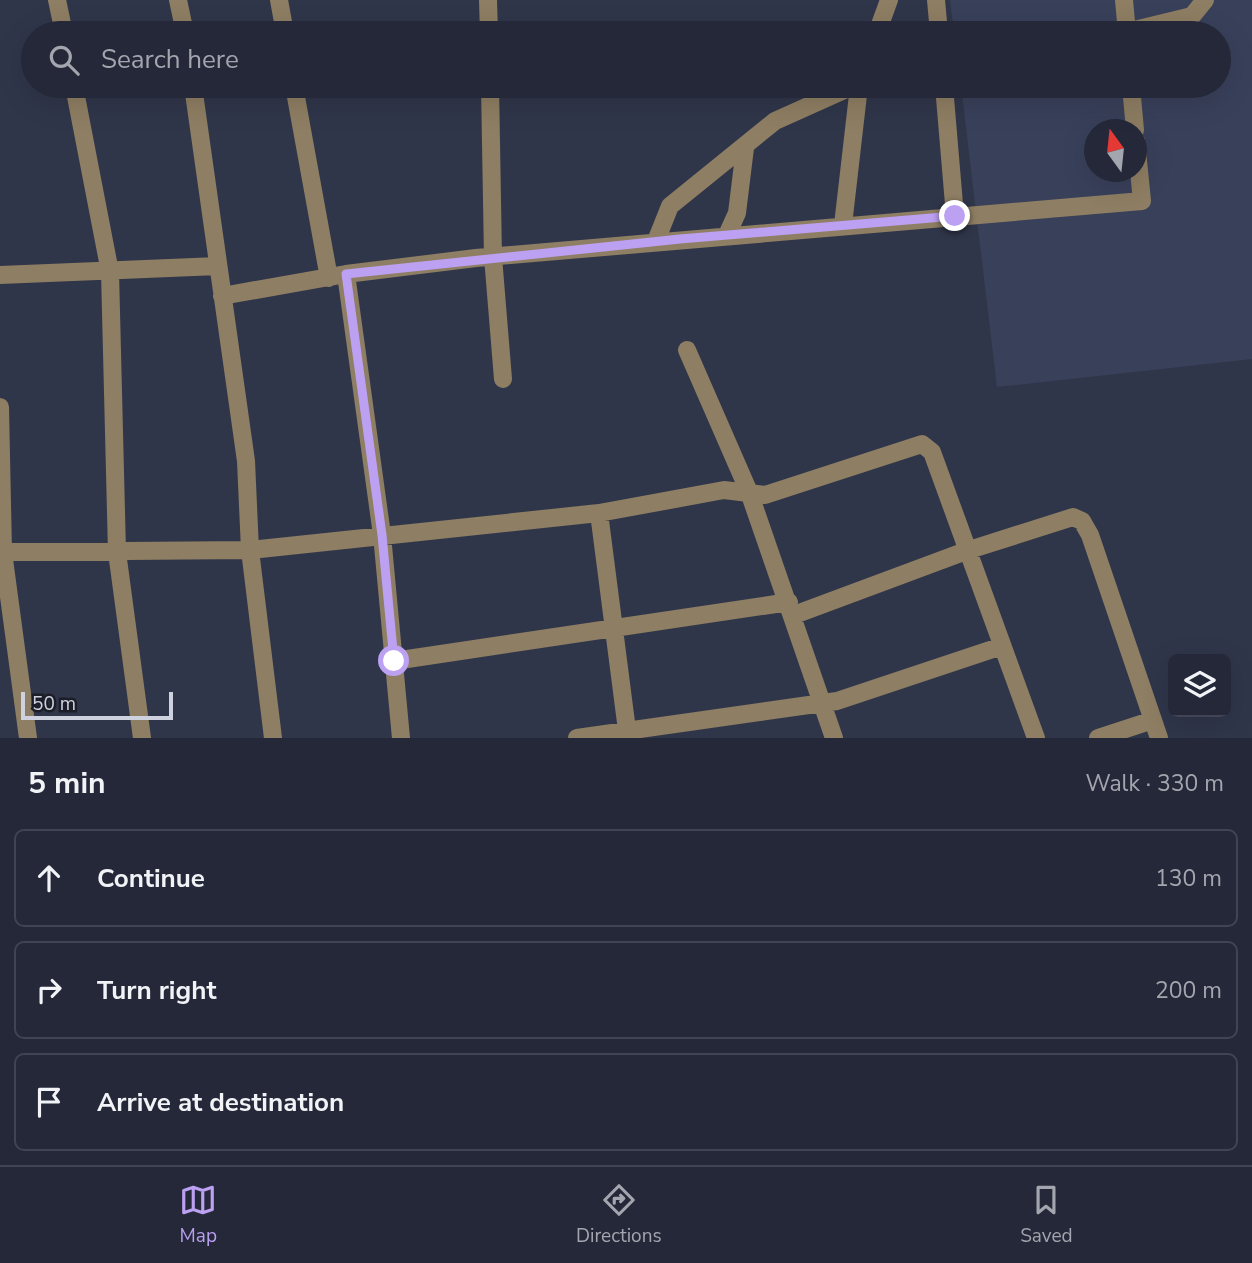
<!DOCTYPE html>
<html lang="en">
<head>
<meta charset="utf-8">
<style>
  body { margin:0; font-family:"Nunito Sans",sans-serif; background:#2c3040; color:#f1f3f6 }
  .controls { position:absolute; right:21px; bottom:21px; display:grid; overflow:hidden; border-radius:10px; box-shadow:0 7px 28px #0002 }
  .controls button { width:63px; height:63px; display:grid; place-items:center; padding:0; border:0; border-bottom:2px solid #414453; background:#242838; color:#f1f3f6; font:35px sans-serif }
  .compass { position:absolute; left:1084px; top:119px; width:63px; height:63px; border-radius:50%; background:#242838; box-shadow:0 7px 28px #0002; rotate:345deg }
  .scale { position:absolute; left:21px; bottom:18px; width:152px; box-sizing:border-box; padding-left:7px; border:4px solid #ced2df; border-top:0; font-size:19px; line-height:24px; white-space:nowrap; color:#ced2df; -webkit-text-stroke:5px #1b1e27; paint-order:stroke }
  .stop { position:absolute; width:21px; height:21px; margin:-16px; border:5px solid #bca0f2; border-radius:50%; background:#fff }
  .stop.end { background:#bca0f2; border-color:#fff; box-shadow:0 2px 7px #0008 }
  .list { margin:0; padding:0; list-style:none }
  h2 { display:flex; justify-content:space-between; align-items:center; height:91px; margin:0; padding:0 28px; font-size:30px }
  h2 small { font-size:23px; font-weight:400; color:#a3a6ae }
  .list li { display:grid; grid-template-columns:46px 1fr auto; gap:21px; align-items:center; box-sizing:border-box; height:98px; margin:0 14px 14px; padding:0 14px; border:2px solid #414453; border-radius:10px }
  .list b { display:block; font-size:26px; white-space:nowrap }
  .list em { font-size:23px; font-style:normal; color:#a3a6ae }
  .icon { flex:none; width:38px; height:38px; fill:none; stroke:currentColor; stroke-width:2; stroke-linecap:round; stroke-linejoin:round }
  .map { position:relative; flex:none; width:1252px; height:738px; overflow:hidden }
  .search { position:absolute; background:#242838; box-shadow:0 7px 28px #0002; left:21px; right:21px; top:21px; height:77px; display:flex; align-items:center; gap:18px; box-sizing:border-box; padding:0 24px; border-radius:38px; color:#a3a6ae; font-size:26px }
  .sheet { height:427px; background:#242838 }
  nav { display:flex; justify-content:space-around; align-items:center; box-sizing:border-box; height:98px; border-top:2px solid #414453; background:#242838; font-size:19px; color:#a3a6ae }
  nav a { display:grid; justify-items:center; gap:4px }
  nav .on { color:#bca0f2 }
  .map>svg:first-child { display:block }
</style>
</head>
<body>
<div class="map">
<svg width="1252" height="738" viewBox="0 0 1252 738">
  <rect width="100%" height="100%" fill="#30364a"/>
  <path fill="#39405a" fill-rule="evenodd" d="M950 0H1252V359L997 387 961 86H1219V33H954ZM1094 130H1136V172H1094Z"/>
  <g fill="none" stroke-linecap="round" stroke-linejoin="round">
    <path stroke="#8e7e63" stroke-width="18" d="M57 0 64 33
      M178 0 185 33
      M279 0 285 33
      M488 0 489 33
      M936 0 939 33
      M1124 0 1127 33
      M1126 32 1192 16 1205 0
      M877 33 889 0
      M74 86 110 272 117 552 142 738
      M193 86 246 461 250 550 273 738
      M294 86 329 278
      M490 86 493 257 503 379
      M944 86 955 216
      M1131 86 1135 130
      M843 225 859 86
      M727 235 737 213 745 148
      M656 241 670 206 775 121 853 86
      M346 274 382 535 401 738
      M0 275 218 266
      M222 296 346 274 476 258 1142 201 1136 141
      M687 350 749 492 834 738
      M0 407 3 552 28 738
      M599 513 628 738
      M0 552 250 550 599 513 724 490 765 495 922 444 932 452 1036 738
      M794 615 966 551 1073 517 1082 521 1090 535 1159 738
      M394 661 789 602
      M577 738 837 701 1002 646
      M1098 738 1153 720"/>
  </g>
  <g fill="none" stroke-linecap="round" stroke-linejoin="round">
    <path stroke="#bca0f2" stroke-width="9" d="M394 661 382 535 346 274 680 239 955 216"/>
  </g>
</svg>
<div class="controls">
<button><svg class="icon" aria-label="layers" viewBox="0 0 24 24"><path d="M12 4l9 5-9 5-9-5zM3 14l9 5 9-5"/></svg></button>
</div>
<svg class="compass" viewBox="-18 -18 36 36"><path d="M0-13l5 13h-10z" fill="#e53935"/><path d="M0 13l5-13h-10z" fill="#a3a6ae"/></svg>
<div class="scale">50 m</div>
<div class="stop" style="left:394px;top:661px"></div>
<div class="stop end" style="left:955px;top:216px"></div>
<div class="search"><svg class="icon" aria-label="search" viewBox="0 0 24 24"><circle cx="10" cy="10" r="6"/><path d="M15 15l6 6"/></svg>Search here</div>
</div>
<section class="sheet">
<h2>5 min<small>Walk · 330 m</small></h2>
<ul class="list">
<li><svg class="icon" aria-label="ahead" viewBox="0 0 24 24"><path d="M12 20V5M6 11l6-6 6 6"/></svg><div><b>Continue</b></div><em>130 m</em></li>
<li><svg class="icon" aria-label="right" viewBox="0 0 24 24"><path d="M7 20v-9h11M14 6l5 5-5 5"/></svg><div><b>Turn right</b></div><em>200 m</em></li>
<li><svg class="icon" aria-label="arrive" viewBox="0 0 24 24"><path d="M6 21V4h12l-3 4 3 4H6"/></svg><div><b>Arrive at destination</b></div></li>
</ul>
</section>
<nav>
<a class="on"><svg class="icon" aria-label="map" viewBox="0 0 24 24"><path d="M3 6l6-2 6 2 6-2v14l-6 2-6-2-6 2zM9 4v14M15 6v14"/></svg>Map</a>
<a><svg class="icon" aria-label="directions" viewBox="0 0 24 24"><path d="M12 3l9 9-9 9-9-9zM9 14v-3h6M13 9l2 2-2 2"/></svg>Directions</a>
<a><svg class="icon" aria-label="saved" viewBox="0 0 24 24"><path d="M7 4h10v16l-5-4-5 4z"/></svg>Saved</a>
</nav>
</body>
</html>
